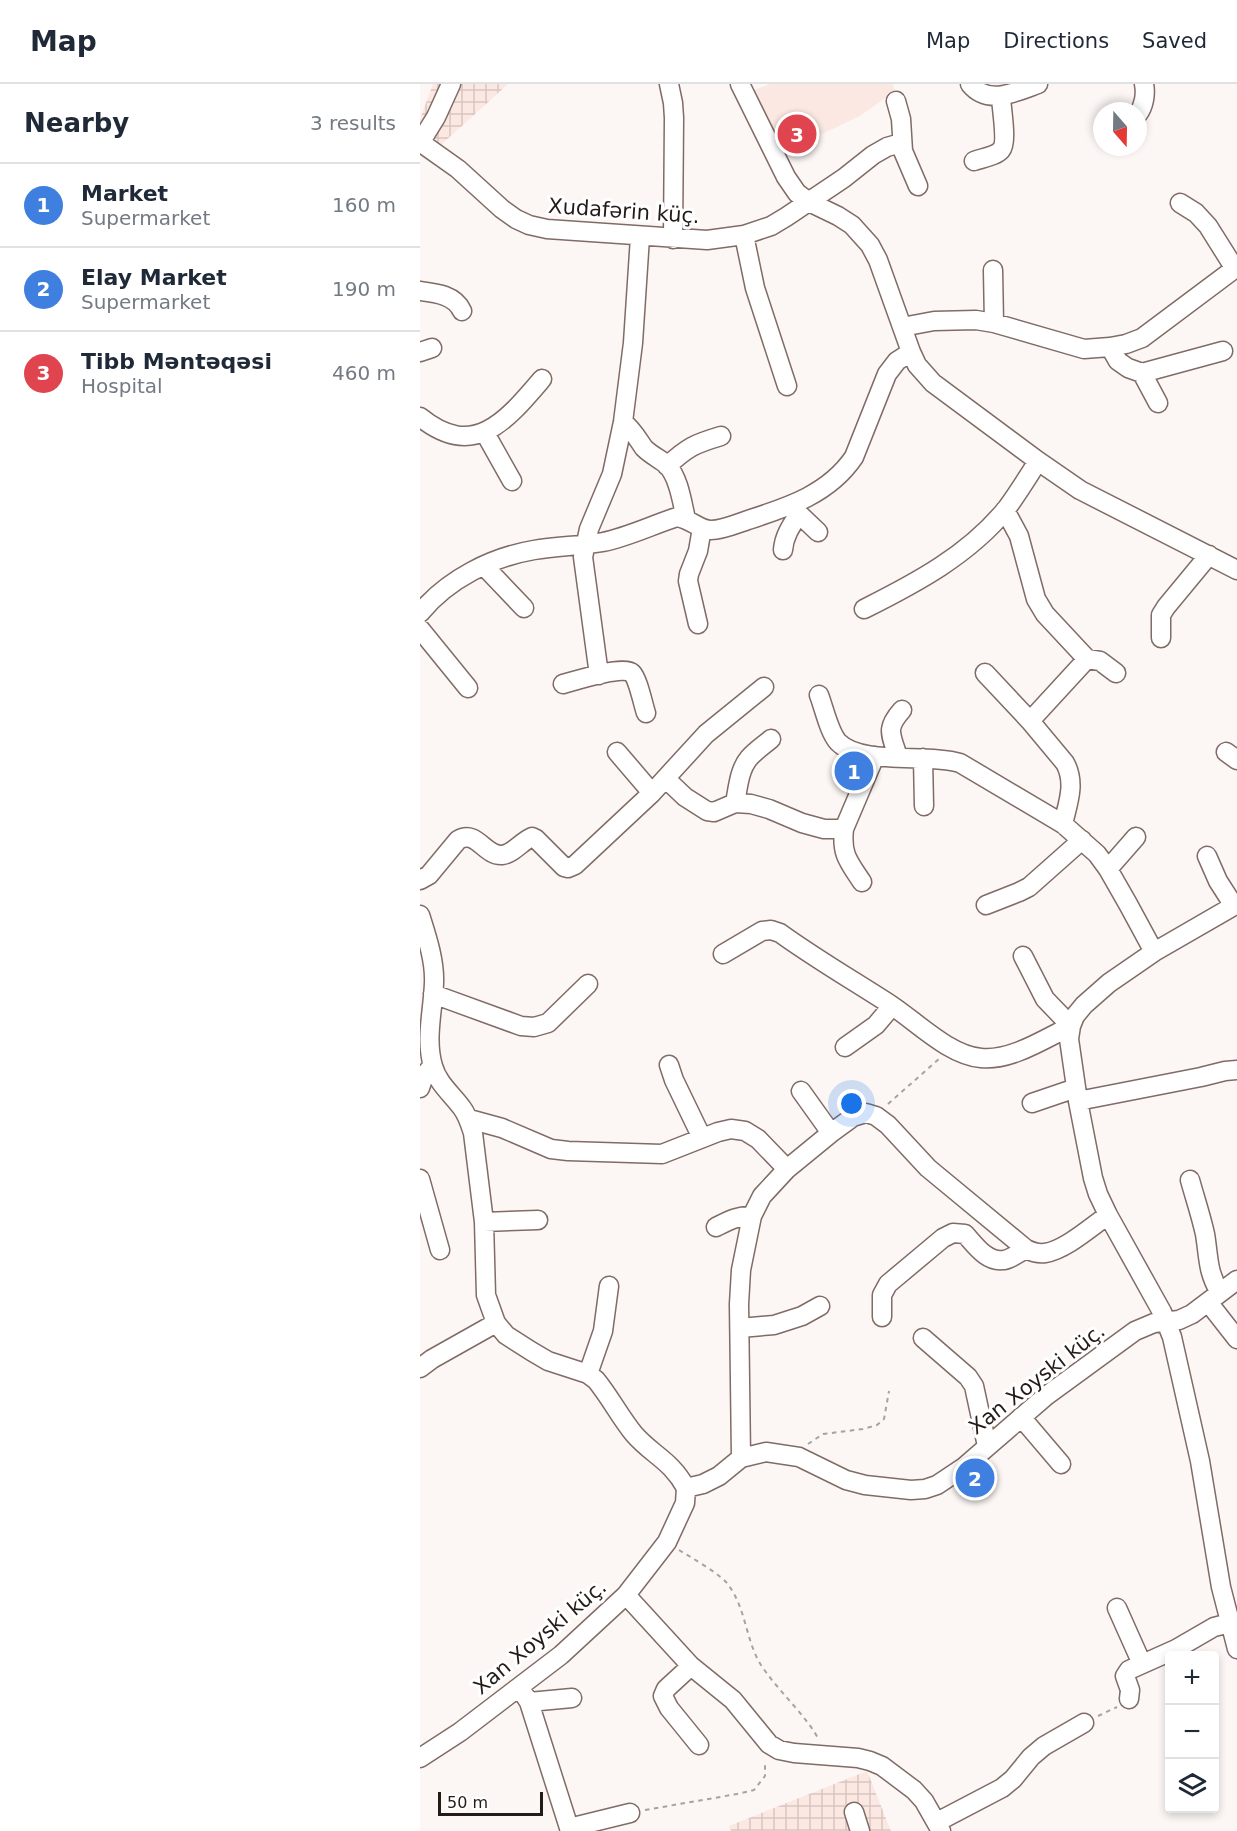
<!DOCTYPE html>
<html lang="en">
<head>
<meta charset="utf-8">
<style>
  body { margin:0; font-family:"DejaVu Sans",sans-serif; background:#f6f6f7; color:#1f2937 }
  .controls { position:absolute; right:18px; bottom:18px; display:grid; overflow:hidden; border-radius:6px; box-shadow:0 3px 9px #0003 }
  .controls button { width:54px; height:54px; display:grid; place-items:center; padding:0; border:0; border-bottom:2px solid #e0e1e3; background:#fff; color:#1f2937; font:30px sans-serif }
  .compass { position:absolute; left:673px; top:18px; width:54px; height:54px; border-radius:50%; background:#fff; box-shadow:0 3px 9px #0003; rotate:160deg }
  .scale { position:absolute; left:18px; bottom:15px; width:105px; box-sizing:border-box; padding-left:6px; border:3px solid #231b18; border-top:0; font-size:16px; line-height:21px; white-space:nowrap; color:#231b18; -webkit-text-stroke:4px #fff; paint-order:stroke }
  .you { position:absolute; left:432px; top:1020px; width:21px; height:21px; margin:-15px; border:4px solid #fff; border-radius:50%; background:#1a73e8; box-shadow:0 0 0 9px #1a73e833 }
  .badge { display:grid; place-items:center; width:39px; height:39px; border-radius:50%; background:#396e8a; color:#fff; font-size:20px; font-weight:700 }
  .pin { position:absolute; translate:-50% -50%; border:3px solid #fff; box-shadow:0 2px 6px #0006 }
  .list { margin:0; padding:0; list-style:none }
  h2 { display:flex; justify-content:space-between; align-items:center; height:78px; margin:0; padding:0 24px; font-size:26px }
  h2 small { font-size:20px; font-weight:400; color:#747a83 }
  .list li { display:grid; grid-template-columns:39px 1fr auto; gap:18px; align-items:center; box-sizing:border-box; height:84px; padding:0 24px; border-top:2px solid #e0e1e3 }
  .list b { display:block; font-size:22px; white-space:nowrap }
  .list p { margin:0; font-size:20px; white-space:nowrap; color:#747a83 }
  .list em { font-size:20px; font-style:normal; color:#747a83 }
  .icon { flex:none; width:33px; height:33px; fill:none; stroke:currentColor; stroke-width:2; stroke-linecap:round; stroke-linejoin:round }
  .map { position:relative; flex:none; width:817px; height:1747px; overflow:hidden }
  header { display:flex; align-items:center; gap:36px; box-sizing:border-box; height:84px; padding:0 30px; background:#fff; border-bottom:2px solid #e0e1e3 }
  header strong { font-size:28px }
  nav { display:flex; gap:33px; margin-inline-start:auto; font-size:21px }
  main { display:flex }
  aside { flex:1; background:#fff }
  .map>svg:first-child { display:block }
</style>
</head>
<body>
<header>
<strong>Map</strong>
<nav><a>Map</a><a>Directions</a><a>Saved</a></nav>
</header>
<main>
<aside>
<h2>Nearby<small>3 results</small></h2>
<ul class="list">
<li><span class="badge" style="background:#3f7fe0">1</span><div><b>Market</b><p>Supermarket</p></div><em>160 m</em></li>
<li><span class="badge" style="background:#3f7fe0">2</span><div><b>Elay Market</b><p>Supermarket</p></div><em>190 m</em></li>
<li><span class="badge" style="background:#e0444e">3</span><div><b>Tibb Məntəqəsi</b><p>Hospital</p></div><em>460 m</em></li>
</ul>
</aside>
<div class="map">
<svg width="817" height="1747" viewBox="0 0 817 1747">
  <defs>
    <pattern id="industrial-grid" width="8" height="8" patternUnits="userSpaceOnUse" patternTransform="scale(1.5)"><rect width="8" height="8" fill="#fce8e2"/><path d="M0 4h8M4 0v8" fill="none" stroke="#d8c6c1"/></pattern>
  </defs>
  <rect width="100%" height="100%" fill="#fcf7f5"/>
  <path fill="#fce8e2" d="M350 0H473L475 7 440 32 362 69 331 7Z"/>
  <path fill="url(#industrial-grid)" d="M13 0H88L21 61 0 44V35Z
    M447 1687 471 1747H311L309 1742Z"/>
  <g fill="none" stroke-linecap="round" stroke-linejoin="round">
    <g stroke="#806b65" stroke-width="21">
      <path id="minor" d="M249 0 253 19 254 34 253 155
        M320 0 366 93 377 109 389 118 418 132 432 141 450 161 458 176 491 268 497 281 513 299 618 377 660 406 817 486
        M550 0C568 22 596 8 618 0
        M476 17 481 35 483 67 498 102
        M718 30C724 22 726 10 724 0
        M0 58 38 85 82 125 96 135 109 141 127 145 287 156 324 151 351 142 366 133 424 94 453 71 467 63 481 59
        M0 59 16 33 31 0
        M554 77C562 74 576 72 581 66 588 58 581 23 581 12
        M760 119 776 129 788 142 815 185
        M324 151 335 204 367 302
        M573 186 574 239
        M0 207C16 209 35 211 42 227
        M482 243 514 237 556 236 574 239 664 265 690 263 706 260 722 254 817 183
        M690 263 698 277 708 284 722 289 803 267
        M0 268 12 264
        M722 289 738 319
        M0 333C54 377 87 336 122 295
        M203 338C213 346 217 354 224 364 231 371 240 375 247 381 259 394 262 418 266 435
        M65 349 92 397
        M247 382C268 363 274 360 301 352
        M373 421 379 430 398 448
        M585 426 599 452 616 515 625 530 667 575 610 637 645 679C656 699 648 719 643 740
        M363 466C364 452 371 442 379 430
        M64 482 104 524
        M444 525C496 499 549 471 587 424 598 409 608 393 618 377
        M0 529C28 495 72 473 114 466 137 462 160 462 183 458 208 453 232 441 257 433 271 435 279 446 291 446 303 446 316 440 328 436 368 423 409 410 434 373L467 290 477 277 491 268
        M278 540 268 497 269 490 278 467 282 444
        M0 545 48 604
        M741 554V531L746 523 789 471
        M667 575 680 577 696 589
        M565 589 610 637
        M179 591 163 473 169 445 192 390 203 338 213 259 220 153
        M143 600C154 597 204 581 212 589 218 595 223 620 226 629
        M399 611C404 624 409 648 418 658 441 682 508 669 540 679L643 740 677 770 688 785 708 820 734 868
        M197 668 232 709
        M806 668 817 676
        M478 673C471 650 465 645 482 626
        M503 674 504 722
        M246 695 265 713 287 727 294 728 315 719 331 720 349 725 382 739 404 745H424L455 672
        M315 719C318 704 319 686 329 674 335 667 344 661 351 655
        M424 745C421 771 429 778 442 798
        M787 772 798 797 814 822
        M688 785 716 753
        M0 796 9 791 38 756C57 745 64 772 82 771 93 770 102 757 112 753L116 755 144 783 148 784 155 781 232 709 286 650 344 603
        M817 820 734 868 689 899 664 921 655 932 651 942 649 955 658 1017 673 1094 678 1110 688 1131 742 1228 752 1253 780 1377 801 1503 817 1565
        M566 821 599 808 609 803 662 756
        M0 831C7 853 15 877 14 899 13 927 5 955 13 982 18 1000 32 1010 42 1024 48 1032 50 1040 53 1049L64 1138 66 1211 76 1239 86 1251 111 1267 128 1277 168 1290 176 1296C190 1313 200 1333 214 1350 232 1371 251 1376 266 1404
        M303 870 342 847 351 846 360 849C396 875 434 897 471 921 498 939 529 971 561 974 591 977 624 955 651 942L625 915 603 872
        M13 910 101 942 114 943 128 939 168 900
        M425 963 456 941 472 922
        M249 981 254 996 282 1054
        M0 1004 4 992 12 982
        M381 1007 411 1049
        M658 1017 781 993 805 987 817 986
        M612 1019 656 1004
        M49 1035 82 1044 131 1065 148 1067 242 1070 298 1048 311 1045 325 1047 338 1055 367 1085
        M0 1095 20 1166
        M770 1096C775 1114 781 1132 785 1150 789 1174 787 1187 800 1209
        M64 1138 118 1136
        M296 1143C308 1137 319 1131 332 1132
        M788 1218 817 1255
        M462 1233V1211L468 1200 523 1154 533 1149 545 1150C555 1161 567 1179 584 1176 591 1175 600 1168 606 1165
        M320 1244 354 1241 382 1232 400 1222
        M503 1254 548 1293 554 1302 567 1362
        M0 1284 12 1275 76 1239
        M168 1290 183 1247 189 1202
        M601 1333 641 1380
        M321 1374 319 1220 321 1186 332 1132 342 1112 367 1085 411 1049 433 1033 446 1029 456 1032 468 1041 508 1084 606 1165C612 1168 618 1170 625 1169 645 1166 671 1143 688 1131
        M266 1404 283 1400 299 1392 321 1374 346 1368 379 1373 426 1396 445 1401 491 1406 505 1405 517 1401 544 1383 626 1312 715 1247 734 1239 759 1236 772 1230 817 1196
        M206 1511 271 1582 313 1616 349 1660 359 1666 374 1669 438 1674 450 1677 462 1682 494 1706 504 1717 521 1747
        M697 1524 722 1580
        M271 1582 246 1605 243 1612 249 1624 279 1661
        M99 1603 109 1618 150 1747
        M709 1615 710 1606 705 1592 709 1586 756 1565 794 1543 810 1539
        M109 1618 152 1614
        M0 1674 40 1648 141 1571 206 1511 247 1458 265 1419 266 1404
        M434 1728 440 1747
        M517 1738 582 1704 593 1695 611 1673 624 1662 664 1639
        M149 1744 210 1729"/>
    </g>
    <path stroke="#a8a29f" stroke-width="2" stroke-dasharray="4.5 4.5" stroke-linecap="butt" d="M468 1020 520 974
      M388 1360 403 1350 443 1345 457 1341 464 1335 469 1307
      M259 1466C272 1474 295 1487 305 1497 326 1520 325 1556 341 1581 358 1607 383 1628 398 1654
      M678 1632 697 1623
      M225 1726 317 1710 334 1706 345 1692V1677"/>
    <use href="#minor" stroke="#fff" stroke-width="18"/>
  </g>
  <g text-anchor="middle" stroke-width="6" stroke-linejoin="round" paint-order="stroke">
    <g font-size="21" fill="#231b18" stroke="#fff">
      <text transform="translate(204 127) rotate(4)" y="7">Xudafərin küç.</text>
      <text transform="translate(617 1295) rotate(-38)" y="7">Xan Xoyski küç.</text>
      <text transform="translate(120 1553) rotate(-40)" y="7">Xan Xoyski küç.</text>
    </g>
  </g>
</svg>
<div class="controls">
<button>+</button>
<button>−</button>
<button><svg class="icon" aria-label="layers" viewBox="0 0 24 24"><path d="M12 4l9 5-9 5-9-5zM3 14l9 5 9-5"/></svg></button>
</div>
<svg class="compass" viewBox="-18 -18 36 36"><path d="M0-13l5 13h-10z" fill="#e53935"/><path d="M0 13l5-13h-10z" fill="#747a83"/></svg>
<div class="scale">50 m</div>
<div class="you"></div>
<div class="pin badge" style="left:434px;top:687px;background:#3f7fe0">1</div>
<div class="pin badge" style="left:555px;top:1394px;background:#3f7fe0">2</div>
<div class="pin badge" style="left:377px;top:50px;background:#e0444e">3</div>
</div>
</main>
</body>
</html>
